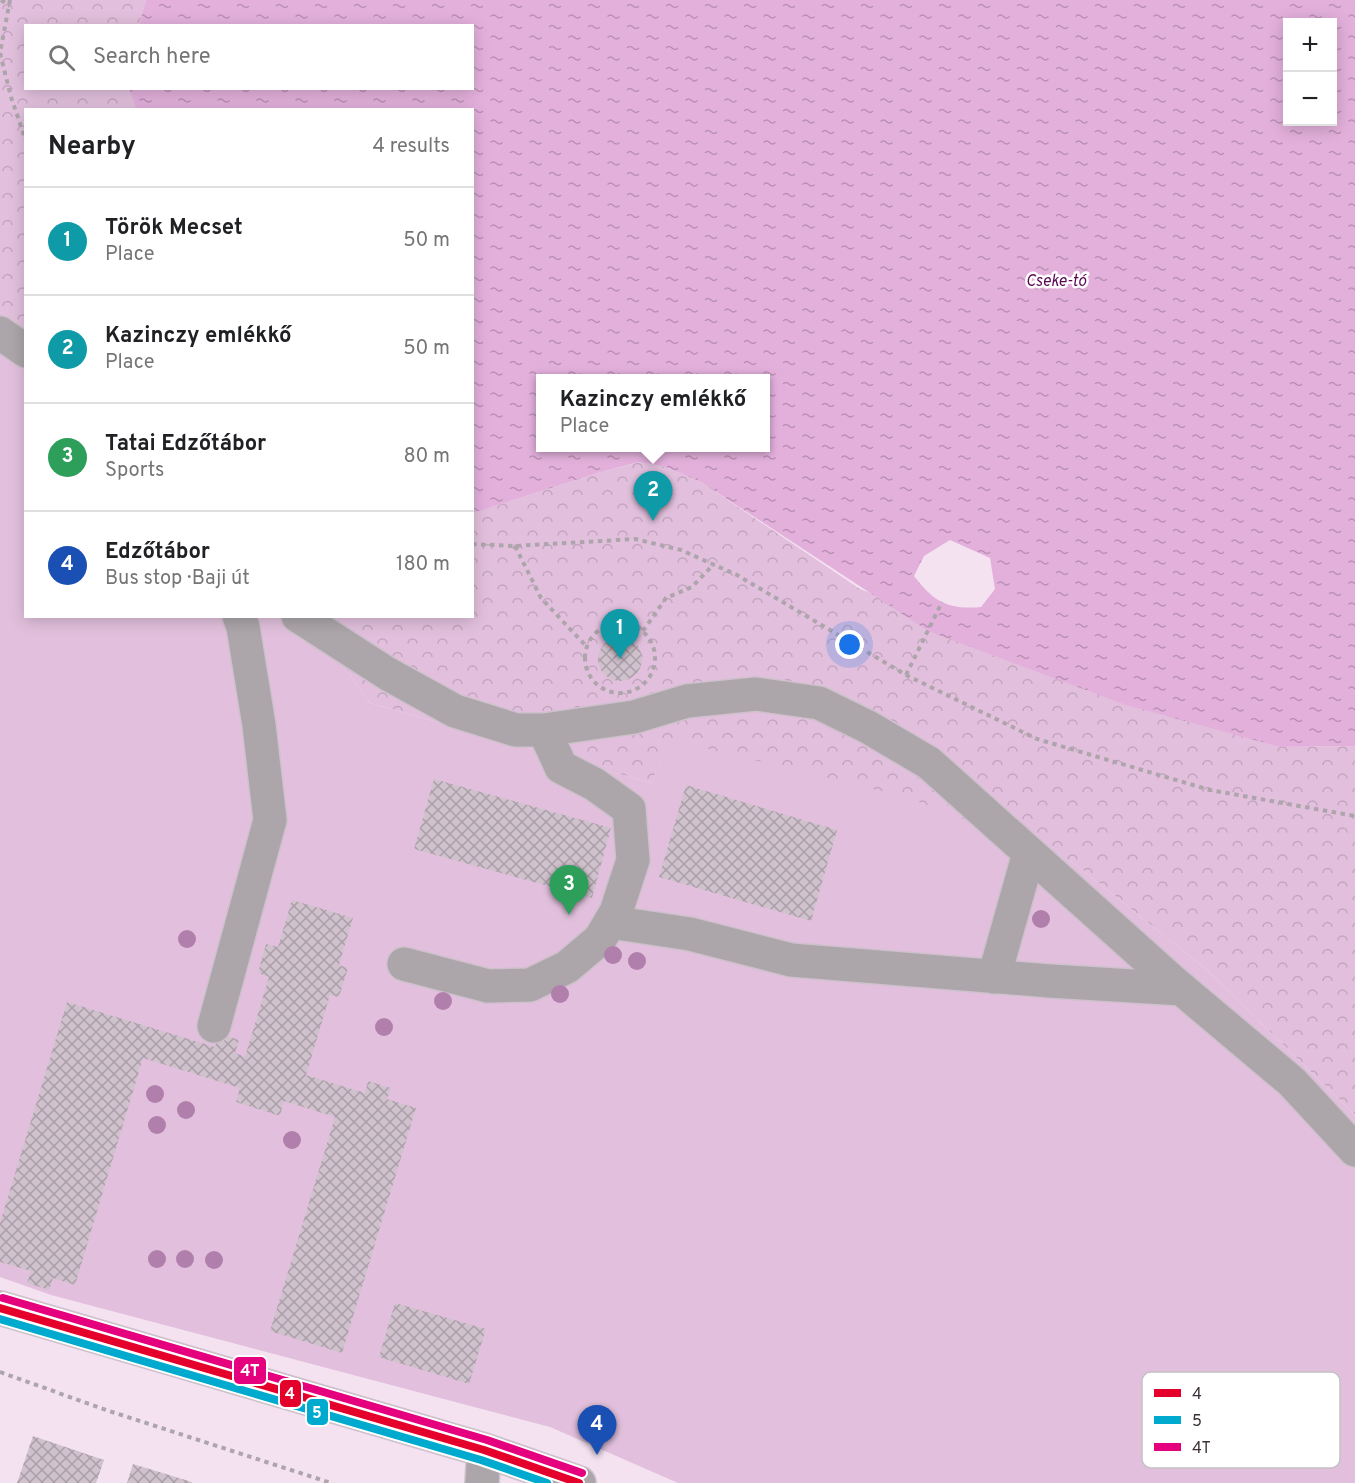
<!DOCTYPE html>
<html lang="en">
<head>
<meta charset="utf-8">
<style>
  body { margin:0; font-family:Overpass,sans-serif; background:#f2f2f2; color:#202124 }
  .controls { position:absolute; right:18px; top:18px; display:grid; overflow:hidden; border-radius:0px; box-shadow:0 3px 15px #0003 }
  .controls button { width:54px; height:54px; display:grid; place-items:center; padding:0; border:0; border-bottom:2px solid #e0e0e0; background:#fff; color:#202124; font:30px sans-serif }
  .you { position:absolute; left:850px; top:645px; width:21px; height:21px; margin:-15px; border:4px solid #fff; border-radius:50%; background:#1a73e8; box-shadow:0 0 0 9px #1a73e833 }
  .badge { display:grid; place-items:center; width:39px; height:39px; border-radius:50%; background:#d93025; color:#fff; font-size:20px; font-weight:700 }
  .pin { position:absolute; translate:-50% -50px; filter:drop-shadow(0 2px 3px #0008) }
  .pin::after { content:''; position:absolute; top:32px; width:21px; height:18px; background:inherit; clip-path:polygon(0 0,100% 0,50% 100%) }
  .popup { position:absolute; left:536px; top:374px; width:234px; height:78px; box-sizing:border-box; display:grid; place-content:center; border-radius:0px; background:#fff; filter:drop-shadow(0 2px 4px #0005); font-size:20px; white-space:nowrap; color:#757577 }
  .popup b { font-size:22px; color:#202124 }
  .popup::after { content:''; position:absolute; left:50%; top:100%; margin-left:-12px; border:12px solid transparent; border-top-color:#fff }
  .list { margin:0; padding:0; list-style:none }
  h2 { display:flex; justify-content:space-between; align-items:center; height:78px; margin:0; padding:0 24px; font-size:26px }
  h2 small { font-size:20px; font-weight:400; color:#757577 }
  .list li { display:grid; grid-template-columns:39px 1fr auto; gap:18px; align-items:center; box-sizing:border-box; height:108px; padding:0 24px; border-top:2px solid #e0e0e0 }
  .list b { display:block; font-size:22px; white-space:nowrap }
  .list p { margin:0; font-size:20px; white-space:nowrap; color:#757577 }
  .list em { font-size:20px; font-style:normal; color:#757577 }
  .icon { flex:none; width:33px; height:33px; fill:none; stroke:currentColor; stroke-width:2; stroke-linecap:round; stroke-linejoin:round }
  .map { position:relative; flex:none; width:1355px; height:1483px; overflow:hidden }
  .search { position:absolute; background:#fff; box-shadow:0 3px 15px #0003; left:24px; top:24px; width:450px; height:66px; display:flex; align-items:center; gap:15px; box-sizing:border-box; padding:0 21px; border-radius:0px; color:#757577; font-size:22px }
  .panel { position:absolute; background:#fff; box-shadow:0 3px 15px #0003; left:24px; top:108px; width:450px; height:510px; border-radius:0px }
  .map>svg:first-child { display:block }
</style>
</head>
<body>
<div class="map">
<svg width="1355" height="1483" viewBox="0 0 1355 1483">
  <defs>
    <pattern id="park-crowns" width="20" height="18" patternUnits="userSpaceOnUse" patternTransform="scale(1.5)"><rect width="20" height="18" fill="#e2c0dd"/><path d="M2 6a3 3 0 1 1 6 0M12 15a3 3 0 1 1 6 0" fill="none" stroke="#c3a5bf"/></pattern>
    <pattern id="water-ripples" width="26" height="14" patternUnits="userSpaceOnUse" patternTransform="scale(1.5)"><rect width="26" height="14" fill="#e3b0dc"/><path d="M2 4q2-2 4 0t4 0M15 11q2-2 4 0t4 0" fill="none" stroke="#b990b4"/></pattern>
    <pattern id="building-cross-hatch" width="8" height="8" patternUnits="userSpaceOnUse" patternTransform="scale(1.5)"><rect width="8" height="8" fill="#d0c2cd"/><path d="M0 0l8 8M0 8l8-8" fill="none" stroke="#aa9ea8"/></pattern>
  </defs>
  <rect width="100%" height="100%" fill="#f4e2f1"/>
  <path fill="url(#park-crowns)" d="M0 0H146L139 25 26 26V88L129 89 136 109 26 110 25 332 0 312Z
    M640 462 666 467 701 482 860 589 1280 747 1355 746V1115L1206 969 1071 861 671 741 651 783 370 703 309 617 472 616 473 513 601 472Z"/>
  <path fill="#e2c0dd" d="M0 312 25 332 26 616 309 617 370 703 651 783 671 740 906 797 1071 861 1206 969 1355 1115V1483H678L550 1427 51 1295 0 1277Z"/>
  <path fill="url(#water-ripples)" fill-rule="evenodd" d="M146 0H1355V746L1280 747 1126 705 928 631 701 482 666 467 639 462 601 472 473 513 472 110 136 109 129 89 472 88V26L139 25ZM1288 22H1332V122H1288ZM540 378H765V448H540ZM950 540 990 558 995 589 981 607C948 610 934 602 914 576L924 556Z"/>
  <path fill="url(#building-cross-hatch)" d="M598 659a22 22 0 1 1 44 0a22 22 0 1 1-44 0Z
    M434 779 611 828 592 898 414 849Z
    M686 785 837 830 811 921 659 877Z
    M292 900 353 918 339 965 348 968 339 997 330 995 306 1075 365 1093 368 1081 391 1088 387 1099 416 1108 342 1353 270 1331 335 1117 284 1101 280 1116 236 1102 240 1088 143 1058 75 1285 53 1278 49 1290 27 1283 31 1271 0 1262V1223L67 1002 215 1047 219 1033 239 1040 235 1053 245 1057 269 977 258 973 266 944 278 947Z
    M395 1303 486 1329 469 1384 379 1357Z
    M33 1436 104 1460 96 1483H17Z
    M133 1464 192 1482V1483H127Z"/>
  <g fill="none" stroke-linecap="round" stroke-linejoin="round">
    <g stroke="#cec0cc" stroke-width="36">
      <path id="minor" d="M0 333 26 351
        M298 616 388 674 455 711 516 730H544L634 717 687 701 756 694 819 703 868 727 929 763 1171 980 1292 1082 1355 1150
        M610 922 690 934 791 960 1050 981 1182 989
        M404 964 488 986 530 985 567 967 600 939 616 912 633 860 629 809 594 784 561 767 544 730
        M994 977 1029 853
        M214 1026 270 820 259 725 243 627 239 616
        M0 1308 484 1450 579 1483
        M482 1483 484 1450"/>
    </g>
    <path stroke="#ada5ab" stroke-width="4" stroke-dasharray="4.5 4.5" stroke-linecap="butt" d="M1 0 10 6
      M10 0 0 53 11 97 26 141
      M472 544 515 546 635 539 681 550 737 575 906 675 1037 739 1210 790 1355 816
      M515 546 541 598 586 646
      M585 658a35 35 0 1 1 70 0a35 35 0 1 1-70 0Z
      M643 631 666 598 692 587 714 564
      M906 675 942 602
      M0 1372 106 1410 331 1483"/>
    <use href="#minor" stroke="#aca6aa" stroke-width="33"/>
    <g stroke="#fff" stroke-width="12">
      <path id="bus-1" d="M0 1308 484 1450 579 1483"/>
    </g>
    <g stroke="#fff" stroke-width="12">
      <path id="bus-2" d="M0 1319 481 1460 547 1483"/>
    </g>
    <g stroke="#fff" stroke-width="12">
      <path id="bus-3" d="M3 1298 487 1440 582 1473"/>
    </g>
    <use href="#bus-1" stroke="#e4002b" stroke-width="8"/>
    <use href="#bus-2" stroke="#00a9ce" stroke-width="8"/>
    <use href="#bus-3" stroke="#e5007d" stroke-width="8"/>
  </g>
  <g fill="#b17fac">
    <circle cx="1041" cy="919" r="9"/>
    <circle cx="187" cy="939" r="9"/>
    <circle cx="613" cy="955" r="9"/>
    <circle cx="637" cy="961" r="9"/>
    <circle cx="560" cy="994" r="9"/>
    <circle cx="443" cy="1001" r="9"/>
    <circle cx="384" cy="1027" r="9"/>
    <circle cx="155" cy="1094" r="9"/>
    <circle cx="186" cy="1110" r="9"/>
    <circle cx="157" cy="1125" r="9"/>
    <circle cx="292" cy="1140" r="9"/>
    <circle cx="157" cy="1259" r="9"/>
    <circle cx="185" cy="1259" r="9"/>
    <circle cx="214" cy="1260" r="9"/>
  </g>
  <g text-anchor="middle" stroke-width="5" stroke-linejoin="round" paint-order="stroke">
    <g font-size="16" font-style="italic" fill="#5a0854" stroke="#fff">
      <text x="1056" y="286">Cseke-tó</text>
    </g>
  </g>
  <rect x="1142" y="1372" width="198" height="96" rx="9" fill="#fff" stroke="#c5c1c4" stroke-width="1.5"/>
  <rect x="1154" y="1389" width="27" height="8" fill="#e4002b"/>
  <rect x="1154" y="1416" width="27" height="8" fill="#00a9ce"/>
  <rect x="1154" y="1443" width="27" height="8" fill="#e5007d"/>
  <g font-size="16" fill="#3d313b">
    <text x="1192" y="1399">4</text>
    <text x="1192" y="1426">5</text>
    <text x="1192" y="1453">4T</text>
  </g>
  <g stroke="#fff" stroke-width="2">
    <rect x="233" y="1356" width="34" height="29" rx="6" fill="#e5007d"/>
    <rect x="279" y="1379" width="23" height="29" rx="6" fill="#e4002b"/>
    <rect x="306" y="1398" width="23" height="28" rx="6" fill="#00a9ce"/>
  </g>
  <g font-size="16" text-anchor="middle" font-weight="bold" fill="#fff">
    <text x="250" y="1376">4T</text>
    <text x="290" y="1399">4</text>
    <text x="317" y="1418">5</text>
  </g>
</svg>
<div class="controls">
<button>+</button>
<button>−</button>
</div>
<div class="you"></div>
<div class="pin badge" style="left:620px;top:659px;background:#0f9aa8">1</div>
<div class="pin badge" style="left:653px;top:521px;background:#0f9aa8">2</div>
<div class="popup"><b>Kazinczy emlékkő</b>Place</div>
<div class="pin badge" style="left:569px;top:915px;background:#2e9e5b">3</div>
<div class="pin badge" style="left:597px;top:1455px;background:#1a4fb4">4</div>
<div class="search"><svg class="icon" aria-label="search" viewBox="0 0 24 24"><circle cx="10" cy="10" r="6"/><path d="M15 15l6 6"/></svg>Search here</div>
<section class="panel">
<h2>Nearby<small>4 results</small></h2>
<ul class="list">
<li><span class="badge" style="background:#0f9aa8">1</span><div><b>Török Mecset</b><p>Place</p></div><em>50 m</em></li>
<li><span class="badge" style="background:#0f9aa8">2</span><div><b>Kazinczy emlékkő</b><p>Place</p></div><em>50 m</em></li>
<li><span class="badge" style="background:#2e9e5b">3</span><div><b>Tatai Edzőtábor</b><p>Sports</p></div><em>80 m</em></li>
<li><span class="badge" style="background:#1a4fb4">4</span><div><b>Edzőtábor</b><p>Bus stop · Baji út</p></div><em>180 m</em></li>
</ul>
</section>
</div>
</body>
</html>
